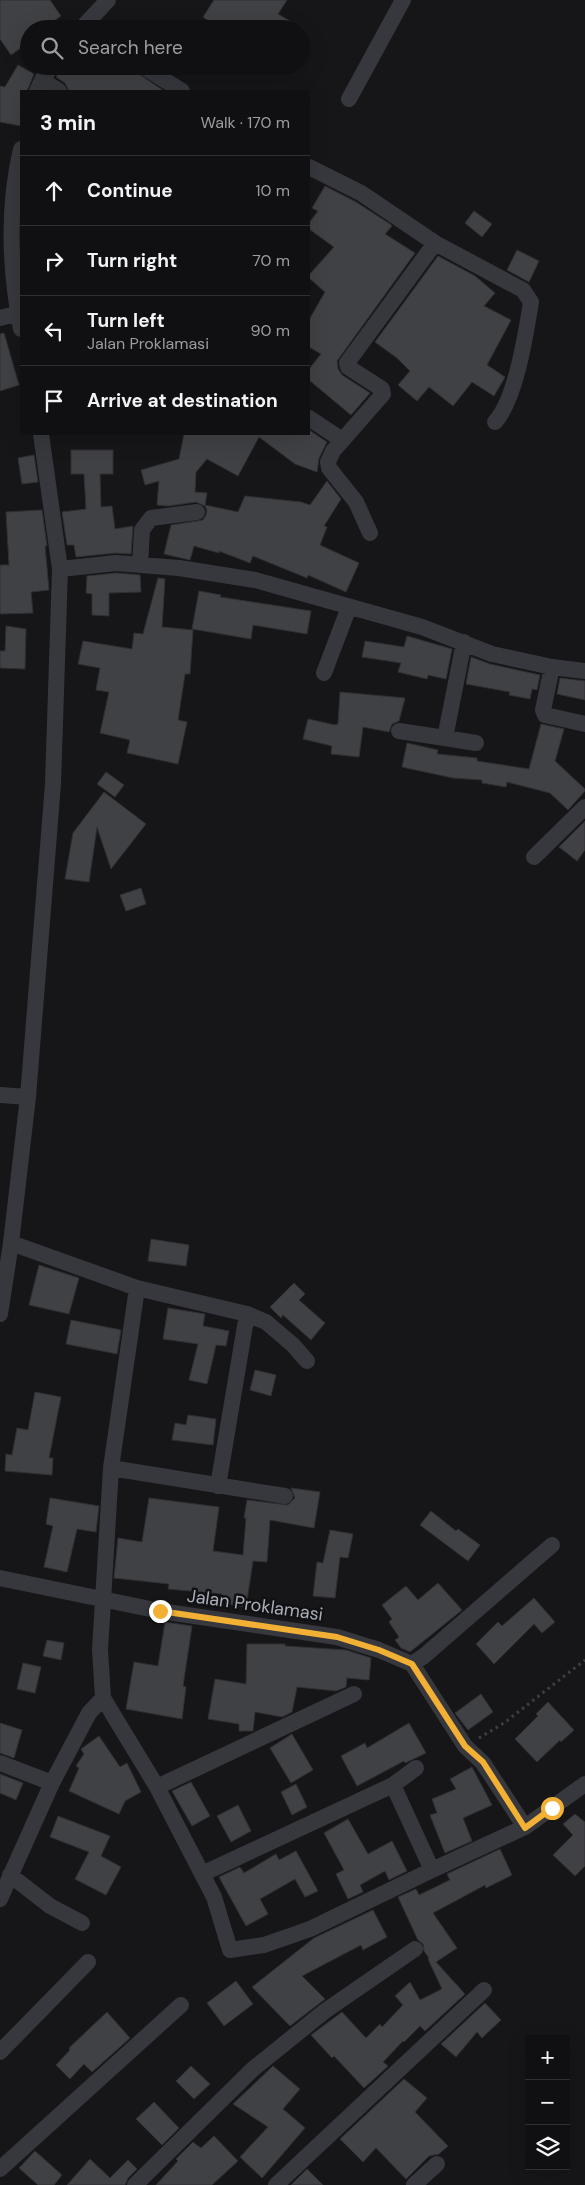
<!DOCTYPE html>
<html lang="en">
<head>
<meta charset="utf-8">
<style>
  body { margin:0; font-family:"DM Sans",sans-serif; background:#1e1e20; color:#f1f3f6 }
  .controls { position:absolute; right:15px; bottom:15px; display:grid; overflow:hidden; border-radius:0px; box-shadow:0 5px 20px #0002 }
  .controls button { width:45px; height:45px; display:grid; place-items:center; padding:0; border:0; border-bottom:1px solid #303032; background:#101012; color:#f1f3f6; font:25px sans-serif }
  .stop { position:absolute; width:15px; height:15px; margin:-11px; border:4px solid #f2b134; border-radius:50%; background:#fff }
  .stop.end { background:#f2b134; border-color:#fff; box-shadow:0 1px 5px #0008 }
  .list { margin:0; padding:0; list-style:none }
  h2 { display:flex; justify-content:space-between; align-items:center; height:65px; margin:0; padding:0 20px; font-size:21px }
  h2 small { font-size:16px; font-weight:400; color:#9c9d9f }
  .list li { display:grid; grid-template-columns:32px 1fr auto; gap:15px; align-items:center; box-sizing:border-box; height:70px; padding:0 20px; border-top:1px solid #303032 }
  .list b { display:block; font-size:19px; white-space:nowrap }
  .list p { margin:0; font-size:16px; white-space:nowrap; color:#9c9d9f }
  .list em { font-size:16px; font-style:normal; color:#9c9d9f }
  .icon { flex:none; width:28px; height:28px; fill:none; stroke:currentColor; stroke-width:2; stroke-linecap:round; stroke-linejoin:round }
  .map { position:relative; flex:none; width:585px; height:2185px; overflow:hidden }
  .search { position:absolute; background:#101012; box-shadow:0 5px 20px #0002; left:20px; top:20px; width:290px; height:55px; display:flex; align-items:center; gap:12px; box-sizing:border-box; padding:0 18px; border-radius:28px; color:#9c9d9f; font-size:19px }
  .panel { position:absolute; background:#101012; box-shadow:0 5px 20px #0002; left:20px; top:90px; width:290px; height:345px; border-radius:0px }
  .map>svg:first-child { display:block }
</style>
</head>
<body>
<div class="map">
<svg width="585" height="2185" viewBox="0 0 585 2185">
  <rect width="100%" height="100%" fill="#161618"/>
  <path fill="#404145" stroke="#303034" d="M0 0H50L61 16 42 29H29V42L11 55 0 39Z
    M214 0H287L278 14 303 29H220L203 17Z
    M18 65 34 74 27 91H21V126L0 122V86L5 87Z
    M62 66H127L164 91H69L65 83 56 77Z
    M325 186 356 202 390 224 392 226 385 234 415 253 337 361 338 369 342 375 370 393 351 415 309 380V369L321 354 309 347V320L325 292 309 278V275L334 247 309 229V223L318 211 312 208Z
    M474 211 492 224 482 237 465 223Z
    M517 250 539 261 529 282 507 270Z
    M438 256 475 276 495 293 484 306 511 320 487 365 505 377 494 396 472 382 453 406 429 387 417 401 398 385 410 371 397 358 375 342Z
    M4 333 19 385 0 391V334Z
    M309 430 327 442 319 458 317 472 295 464 259 437 238 476 207 459 196 472 195 492 207 493 205 505 238 512 245 496 301 502 310 505 327 481 341 499 324 526 327 527 320 545 359 563 346 592 308 575 307 578 253 556 250 563 219 551V553L194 546 190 560 164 554 171 525 203 520 206 515 207 510 205 506 196 502 168 506 157 505 159 481 145 485 141 470 179 459 184 434H309Z
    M71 450H113V474H100L101 507 112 506 115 529 133 526 131 554 115 553 76 557 74 545H67L62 512 86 509 84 474H71Z
    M34 455 38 482 22 484 18 458Z
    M42 510 47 546H45L49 590 31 592 33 613 0 614V565H9L6 512Z
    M116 573 140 575 141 592 109 593V616L92 615V594L86 593 87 576Z
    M158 578 165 579 162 627 193 630 190 674H185L178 720 187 722 178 764 127 753 130 740 100 733 109 692 96 690 100 668 78 664 83 641 132 649 134 633 143 634Z
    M199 591 221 595 220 597 311 611 307 634 253 625 251 639 192 629Z
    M6 626 26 629 25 669 0 668V651H5Z
    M407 636 452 649 446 679 428 675 427 679 398 672 401 663 362 657 365 641 404 647Z
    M471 657 490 664 540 675 537 690 532 689 530 699 509 695 510 692 466 684Z
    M560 678 585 681V700L557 694Z
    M340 692 405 698 399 721 392 724 389 732 363 727 359 757 331 754 332 746 303 739 308 719 335 725 338 724Z
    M541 724 564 729 555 761 585 789V791L568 810 550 793 507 782 506 787 482 783V780L453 778 402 767 407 743 438 750 437 754 477 758V761L529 769Z
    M106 772 124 785 115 797 97 784Z
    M104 792 146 824 111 869 97 827 89 882 65 879 73 833Z
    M585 821V850L577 861 559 847Z
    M141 888 146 904 126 911 120 895Z
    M151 1239 189 1245 186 1266 148 1261Z
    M39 1265 79 1278 69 1314 29 1305Z
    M294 1283 305 1294 299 1300 325 1323 311 1340 283 1315 281 1318 270 1307Z
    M168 1308 205 1314 203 1326 229 1331 226 1346 216 1345 207 1384 189 1380 198 1344 163 1339Z
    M71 1320 121 1330 117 1354 66 1344Z
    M255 1370 276 1375 271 1396 250 1390Z
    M35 1392 61 1397 49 1458H53L52 1475 5 1471 6 1454 12 1455 17 1428 28 1430Z
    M188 1415 216 1419 213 1445 172 1440 175 1423 186 1425Z
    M291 1488 320 1492 314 1528 270 1520 267 1562 253 1561 246 1607 220 1603 222 1594 168 1589 169 1584 114 1578 118 1538 142 1542 149 1498 219 1507 213 1551 243 1555 246 1518H244L247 1500 288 1505 295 1498Z
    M50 1498 99 1506 96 1532 77 1529 67 1572 44 1567 53 1526 46 1524Z
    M431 1511 456 1531 458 1529 480 1545 468 1561 420 1525Z
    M330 1530 353 1534 348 1558 340 1557 335 1598 313 1596 317 1562 323 1563Z
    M438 1583 462 1610 410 1652 401 1648 395 1640 399 1637 389 1622 392 1619 382 1605 406 1586 418 1600Z
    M534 1598 555 1622 542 1633 534 1624 494 1664 476 1644 498 1622 502 1626Z
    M165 1622 192 1626 183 1686 186 1687 182 1719 126 1709 134 1662 158 1666Z
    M47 1640 64 1643 61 1660 43 1656Z
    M247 1644H285V1646L346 1650 371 1658 369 1680 347 1678 346 1687 336 1691 297 1687 292 1712 282 1717 255 1712 253 1731H239V1724L208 1719 215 1679 246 1684Z
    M23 1663 41 1667 35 1693 17 1689Z
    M481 1694 493 1712 468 1730 455 1713Z
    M548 1702 574 1730 561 1742 560 1740 537 1762 515 1739 538 1716 536 1714Z
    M0 1723 22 1730 14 1758 0 1753Z
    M409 1723 426 1753 405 1763 404 1761 357 1786 341 1756 365 1743 367 1748Z
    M292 1734 313 1770 291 1783 270 1748Z
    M99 1736 120 1767 127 1763 141 1792 125 1801 119 1814 69 1791 79 1768 76 1766 84 1754 81 1749Z
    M472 1767 492 1805 463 1818 472 1841 445 1853 430 1815 437 1813 432 1799 456 1789 450 1779Z
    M0 1774 23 1783 16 1800 0 1793Z
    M191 1782 210 1816 192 1826 172 1791Z
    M296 1784 307 1807 292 1815 281 1792Z
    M238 1805 251 1831 231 1842 217 1816Z
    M575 1814 585 1822V1866L575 1876 553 1855 573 1835 563 1824Z
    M58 1816 110 1836 101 1856 121 1867 106 1895 75 1879 89 1852 50 1837Z
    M348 1819 368 1854 392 1841 407 1871 389 1880 385 1871 360 1885 363 1892 348 1899 336 1874 344 1870 324 1833Z
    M500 1849 512 1875 486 1888 485 1885 433 1913 457 1948 436 1962 465 1994 425 2031 420 2026 404 2042 403 2041 383 2062 388 2066 364 2088 334 2056 332 2058 311 2035 342 2012 366 2038 380 2024 382 2027 403 2005 395 1996 410 1982 420 2000 442 1989 428 1959 429 1958 424 1951 423 1944 418 1940 398 1897 416 1889 419 1895 450 1880 447 1874Z
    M296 1851 318 1891 305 1897 295 1879 260 1899 268 1914 246 1926 219 1877 240 1867 244 1873 276 1854 279 1860Z
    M373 1910 387 1937 363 1950 361 1945 302 1976 325 1999 290 2026 252 1987 314 1938Z
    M236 1981 253 2004 224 2026 207 2003Z
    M485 2003 501 2020 482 2038 477 2032 456 2057 441 2044Z
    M107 2012 130 2038 92 2072 84 2064 70 2079 56 2065 70 2050 69 2048Z
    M191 2066 210 2084 194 2099 176 2081Z
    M273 2066 300 2089 283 2109 305 2128 262 2178 240 2157 268 2127 233 2104Z
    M404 2079 427 2098 415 2112 448 2146 439 2154 429 2156 406 2179 376 2148 363 2162 340 2139Z
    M154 2102 179 2128 162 2145 136 2119Z
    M214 2136 238 2161 212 2185H156L178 2161 176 2159 193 2142 201 2148Z
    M35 2151 62 2175 54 2185H38L19 2168Z
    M90 2159 110 2178 128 2160 137 2169 128 2178 125 2185H67Z
    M307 2169 323 2185H291Z"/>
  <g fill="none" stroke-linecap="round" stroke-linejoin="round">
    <path stroke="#3d3f44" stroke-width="3" stroke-dasharray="2.5 4" stroke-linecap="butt" d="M479 1738 504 1723 585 1660"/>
    <path stroke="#37383d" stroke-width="16" d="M81 29 108 0
      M142 66 182 91
      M42 80 59 91
      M37 91 42 80 52 66
      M349 99 403 0
      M21 149C7 208 10 271 21 329
      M309 167 361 193 435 243 523 290 531 302C526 333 516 399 495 422
      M0 318 18 313
      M309 418 342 440
      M370 533 356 502 329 468 328 462 333 451 383 394 382 389 348 367 347 363 435 243
      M140 565 142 530 151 518 197 512
      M60 569 116 563 179 568 255 580 422 627 492 654 552 667 585 671
      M464 642 445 738 476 743
      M552 667 543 710 545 715 585 724
      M324 673 349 607
      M399 731 445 738
      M534 857 585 807
      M0 1095 28 1097
      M11 1243 137 1288 111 1468 100 1650 103 1698 157 1787 214 1897 230 1950 264 1945 310 1929 432 1870 525 1827
      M137 1288 247 1314 266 1322 293 1345 307 1361
      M0 1314 11 1243 28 1097 53 784 60 569 41 434
      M111 1468 285 1496
      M218 1486 247 1314
      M0 1578 160 1611 337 1637 379 1650 412 1664
      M412 1664 465 1746 483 1763 525 1827 585 1784
      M412 1664 424 1656 552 1545
      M0 1763 52 1783
      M393 1785 432 1870
      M157 1787 354 1694
      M202 1874 393 1785 416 1768
      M10 1875 50 1906 82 1923
      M0 1899 52 1783 89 1713 103 1698
      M0 2052 88 1962
      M0 2169 181 2005
      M135 2185 253 2069 325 2011 415 1949
      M276 2185 484 1990
      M414 2185 437 2164"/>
  </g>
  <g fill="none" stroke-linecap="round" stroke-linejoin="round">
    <path stroke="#f2b134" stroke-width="6" d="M160 1611 337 1637 379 1650 412 1664 465 1746 483 1762 525 1828 552 1808"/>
  </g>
  <g text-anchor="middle" stroke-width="5" stroke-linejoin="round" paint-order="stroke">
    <g font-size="18" fill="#a8adb8" stroke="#111113">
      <text transform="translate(255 1605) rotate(8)" y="6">Jalan Proklamasi</text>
    </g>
  </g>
</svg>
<div class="controls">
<button>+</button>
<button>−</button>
<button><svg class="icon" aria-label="layers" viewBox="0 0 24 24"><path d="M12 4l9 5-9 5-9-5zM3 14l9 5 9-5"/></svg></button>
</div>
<div class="stop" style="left:552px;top:1808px"></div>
<div class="stop end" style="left:160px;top:1611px"></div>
<div class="search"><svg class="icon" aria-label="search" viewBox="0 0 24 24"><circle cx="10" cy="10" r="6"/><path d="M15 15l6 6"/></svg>Search here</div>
<section class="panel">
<h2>3 min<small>Walk · 170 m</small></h2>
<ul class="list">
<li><svg class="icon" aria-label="ahead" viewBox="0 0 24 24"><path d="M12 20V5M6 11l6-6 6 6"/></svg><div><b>Continue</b></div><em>10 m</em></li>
<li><svg class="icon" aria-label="right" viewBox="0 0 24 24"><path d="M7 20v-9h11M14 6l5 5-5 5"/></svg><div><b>Turn right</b></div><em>70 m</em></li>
<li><svg class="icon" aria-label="left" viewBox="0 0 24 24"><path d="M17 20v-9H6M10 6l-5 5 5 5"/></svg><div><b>Turn left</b><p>Jalan Proklamasi</p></div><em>90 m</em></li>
<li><svg class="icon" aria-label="arrive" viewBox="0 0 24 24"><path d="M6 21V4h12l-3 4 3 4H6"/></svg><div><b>Arrive at destination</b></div></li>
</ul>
</section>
</div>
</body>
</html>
